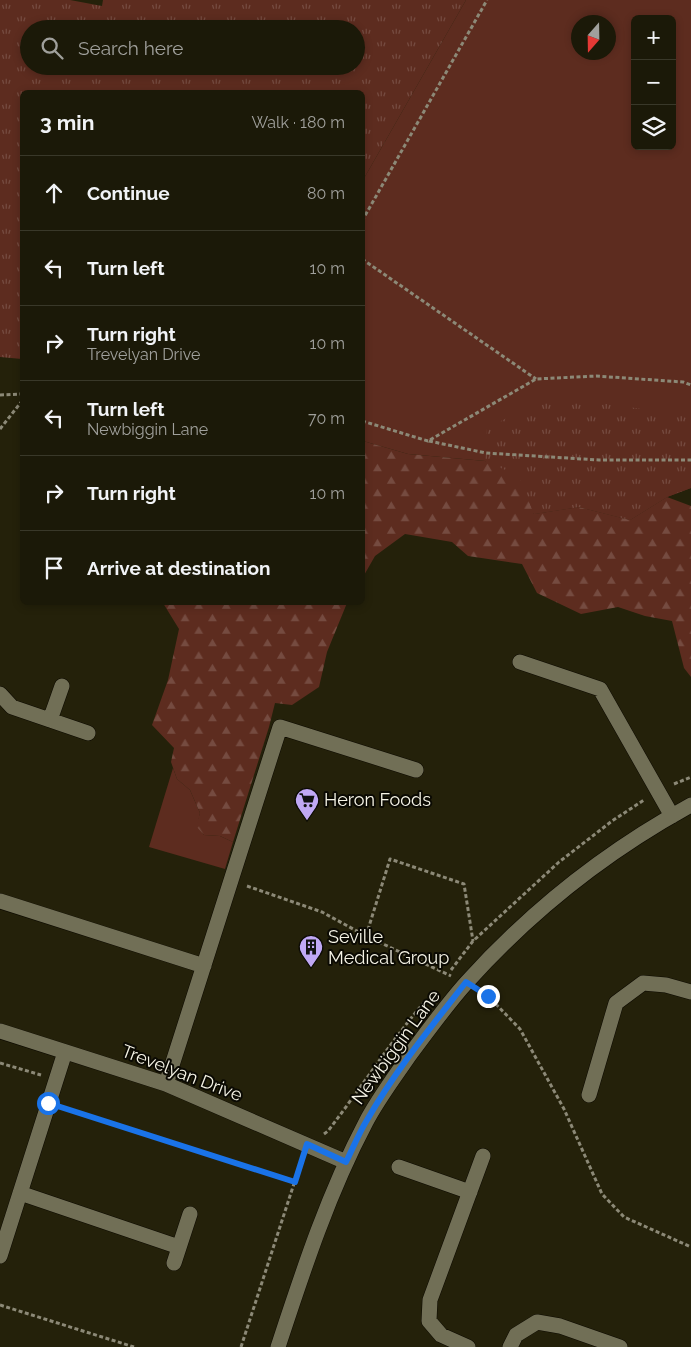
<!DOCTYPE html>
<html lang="en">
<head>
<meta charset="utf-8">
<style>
  body { margin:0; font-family:Raleway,sans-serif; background:#242212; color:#f1f3f6 }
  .controls { position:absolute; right:15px; top:15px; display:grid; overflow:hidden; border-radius:8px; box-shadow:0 2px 8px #0003 }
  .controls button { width:45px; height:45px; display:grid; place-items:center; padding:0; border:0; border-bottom:1px solid #393829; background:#1b1908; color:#f1f3f6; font:25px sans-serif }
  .compass { position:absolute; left:571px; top:15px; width:45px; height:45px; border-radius:50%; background:#1b1908; box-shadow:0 2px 8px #0003; rotate:200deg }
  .stop { position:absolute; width:15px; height:15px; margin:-11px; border:4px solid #1a73e8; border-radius:50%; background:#fff }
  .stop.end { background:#1a73e8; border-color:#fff; box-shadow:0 1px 5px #0008 }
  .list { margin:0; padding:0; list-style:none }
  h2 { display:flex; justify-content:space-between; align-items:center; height:65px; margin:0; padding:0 20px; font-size:21px }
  h2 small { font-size:16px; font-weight:400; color:#a0a09c }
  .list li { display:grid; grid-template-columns:32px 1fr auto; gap:15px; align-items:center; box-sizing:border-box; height:75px; padding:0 20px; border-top:1px solid #393829 }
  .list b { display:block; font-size:19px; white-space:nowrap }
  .list p { margin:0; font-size:16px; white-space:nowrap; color:#a0a09c }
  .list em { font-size:16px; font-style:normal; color:#a0a09c }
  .icon { flex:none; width:28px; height:28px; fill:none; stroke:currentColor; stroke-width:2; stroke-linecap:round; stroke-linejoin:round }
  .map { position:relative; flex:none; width:691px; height:1347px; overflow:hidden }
  .search { position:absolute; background:#1b1908; box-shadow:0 2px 8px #0003; left:20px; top:20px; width:345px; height:55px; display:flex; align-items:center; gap:12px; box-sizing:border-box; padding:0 18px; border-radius:28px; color:#a0a09c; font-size:19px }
  .panel { position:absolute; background:#1b1908; box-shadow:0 2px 8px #0003; left:20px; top:90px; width:345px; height:515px; border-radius:8px }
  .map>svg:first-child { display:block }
</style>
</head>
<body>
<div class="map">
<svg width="691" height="1347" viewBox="0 0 691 1347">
  <defs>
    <pattern id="forest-firs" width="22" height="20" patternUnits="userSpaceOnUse" patternTransform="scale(1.25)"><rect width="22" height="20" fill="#5d2c1f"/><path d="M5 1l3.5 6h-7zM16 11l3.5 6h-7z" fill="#754b40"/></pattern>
    <pattern id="park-tufts" width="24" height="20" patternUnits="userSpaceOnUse" patternTransform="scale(1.25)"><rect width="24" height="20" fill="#5d2c1f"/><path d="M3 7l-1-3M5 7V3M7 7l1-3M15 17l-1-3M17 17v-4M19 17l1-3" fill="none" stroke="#754b40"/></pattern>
  </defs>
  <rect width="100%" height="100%" fill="#24210a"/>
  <path fill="#5d2c1f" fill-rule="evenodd" d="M466 0H691V488L667 497 630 520 579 507 534 514 485 461 408 454 363 441V180ZM635 19H672V146H635ZM578 22H608V52H578Z
    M173 768 177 779 190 790 200 813 197 826 204 835 220 836 233 842 225 869 149 847Z"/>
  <path fill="url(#forest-firs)" d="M363 441 408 454 485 461 519 476 534 514 579 507 630 520 667 497 691 506V677L684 668 672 621 645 616 618 607 581 614 537 593 522 564 468 556 452 542 405 534 375 556 363 577Z
    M163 603H347L327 652 319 687 292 705 275 703 269 727 233 842 220 836 204 835 196 826 200 813 190 790 177 779 171 762 174 748 152 725 168 680 179 629Z"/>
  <path fill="url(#park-tufts)" fill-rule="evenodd" d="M0 0H70L102 6 103 0H466L363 180 362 92H22V359L0 357ZM29 29H356V66H29Z
    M565 398 677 414 691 420V488L667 497 630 520 579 507 534 514 519 476 485 461 486 453 487 428 527 408Z"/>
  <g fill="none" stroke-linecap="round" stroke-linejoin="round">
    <g stroke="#0d0a00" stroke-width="16">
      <path id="minor" d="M520 662 600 689 672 816
        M0 694 12 707 88 733
        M50 720 62 686
        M0 901 204 966
        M0 1031 166 1084 346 1162
        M166 1084 280 727 416 770
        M589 1095 616 1003 643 983 666 985 691 992
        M399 1167 470 1192
        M20 1193 179 1247
        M0 1256 65 1052
        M174 1263 190 1214
        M278 1347C303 1271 328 1194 366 1122 378 1099 394 1078 409 1056 427 1032 447 1004 467 982 531 911 607 851 691 805
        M468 1347 441 1335 429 1321 430 1300 483 1156
        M510 1347 516 1335 537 1322 560 1326 620 1347"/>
    </g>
    <path stroke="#8c8977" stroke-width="3" stroke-dasharray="4 2.5" stroke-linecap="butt" d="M362 221 487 0
      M362 259 536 379
      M0 395 22 394
      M362 421 428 441 536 379 596 376 683 382 691 385
      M0 429 22 401
      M429 441 486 453 599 460H691
      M674 784 691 777
      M247 886 322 912 366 936 451 976
      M366 936 390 859 464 884 473 941
      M451 970 473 941 559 862 612 821 644 800
      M481 991 488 996 520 1029 564 1109 602 1194 624 1217 691 1247
      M0 1063 41 1075
      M65 1108 295 1182
      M324 1134 328 1131C361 1088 391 1041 426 1000
      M0 1305 134 1347
      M241 1347 301 1162"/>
    <use href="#minor" stroke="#716f56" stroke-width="15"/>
  </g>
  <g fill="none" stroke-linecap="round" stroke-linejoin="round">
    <path stroke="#1a73e8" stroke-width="6" d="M48 1103 295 1182 307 1144 346 1162C353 1148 359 1133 367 1120 395 1071 431 1027 466 982L488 996"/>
  </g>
  <defs>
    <g id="supermarket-pin" transform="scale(1.25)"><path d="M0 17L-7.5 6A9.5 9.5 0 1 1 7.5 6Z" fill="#c0a8f4" stroke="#0b0a03"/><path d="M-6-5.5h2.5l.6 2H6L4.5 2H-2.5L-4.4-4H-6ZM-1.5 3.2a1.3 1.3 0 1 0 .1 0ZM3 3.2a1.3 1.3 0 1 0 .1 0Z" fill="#111"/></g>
    <g id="building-pin" transform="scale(1.25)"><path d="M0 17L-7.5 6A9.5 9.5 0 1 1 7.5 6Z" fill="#c0a8f4" stroke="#0b0a03"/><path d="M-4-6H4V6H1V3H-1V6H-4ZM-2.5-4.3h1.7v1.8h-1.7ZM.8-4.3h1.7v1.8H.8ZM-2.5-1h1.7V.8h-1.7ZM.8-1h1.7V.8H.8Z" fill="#111"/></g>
  </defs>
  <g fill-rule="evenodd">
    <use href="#supermarket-pin" x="307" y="800"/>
    <use href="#building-pin" x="311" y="947"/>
  </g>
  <g text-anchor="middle" stroke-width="4" stroke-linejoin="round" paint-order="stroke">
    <g font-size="18" fill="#f6f4e6" stroke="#0b0a03" text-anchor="start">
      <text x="324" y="806">Heron Foods</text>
      <text x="328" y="943">Seville<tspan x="328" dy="21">Medical Group</tspan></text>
    </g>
    <g font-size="18" fill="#f6f4e6" stroke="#0b0a03">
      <text transform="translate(396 1047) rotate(-54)" y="6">Newbiggin Lane</text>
      <text transform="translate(182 1073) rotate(21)" y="6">Trevelyan Drive</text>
    </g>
  </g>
</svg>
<div class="controls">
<button>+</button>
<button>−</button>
<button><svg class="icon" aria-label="layers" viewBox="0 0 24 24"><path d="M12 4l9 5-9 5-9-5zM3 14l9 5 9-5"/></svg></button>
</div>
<svg class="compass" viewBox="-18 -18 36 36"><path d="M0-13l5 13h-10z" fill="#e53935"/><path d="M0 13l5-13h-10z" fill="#a0a09c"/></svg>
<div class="stop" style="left:48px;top:1103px"></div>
<div class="stop end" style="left:488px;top:996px"></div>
<div class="search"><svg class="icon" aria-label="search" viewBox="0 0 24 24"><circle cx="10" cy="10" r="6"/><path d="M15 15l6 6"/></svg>Search here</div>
<section class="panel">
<h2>3 min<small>Walk · 180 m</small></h2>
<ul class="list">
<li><svg class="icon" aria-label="ahead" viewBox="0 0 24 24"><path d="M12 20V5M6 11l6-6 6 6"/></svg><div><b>Continue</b></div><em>80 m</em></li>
<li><svg class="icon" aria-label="left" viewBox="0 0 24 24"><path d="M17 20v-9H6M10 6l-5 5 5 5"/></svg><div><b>Turn left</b></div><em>10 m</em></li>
<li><svg class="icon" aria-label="right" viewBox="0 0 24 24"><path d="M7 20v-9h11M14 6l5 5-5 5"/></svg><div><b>Turn right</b><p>Trevelyan Drive</p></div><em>10 m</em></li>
<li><svg class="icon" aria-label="left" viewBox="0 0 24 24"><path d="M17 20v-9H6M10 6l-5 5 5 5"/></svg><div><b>Turn left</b><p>Newbiggin Lane</p></div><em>70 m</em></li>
<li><svg class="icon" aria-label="right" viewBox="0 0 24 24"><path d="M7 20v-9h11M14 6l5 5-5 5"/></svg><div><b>Turn right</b></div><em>10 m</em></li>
<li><svg class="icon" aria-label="arrive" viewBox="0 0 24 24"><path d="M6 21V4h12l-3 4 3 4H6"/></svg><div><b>Arrive at destination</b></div></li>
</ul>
</section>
</div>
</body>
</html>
